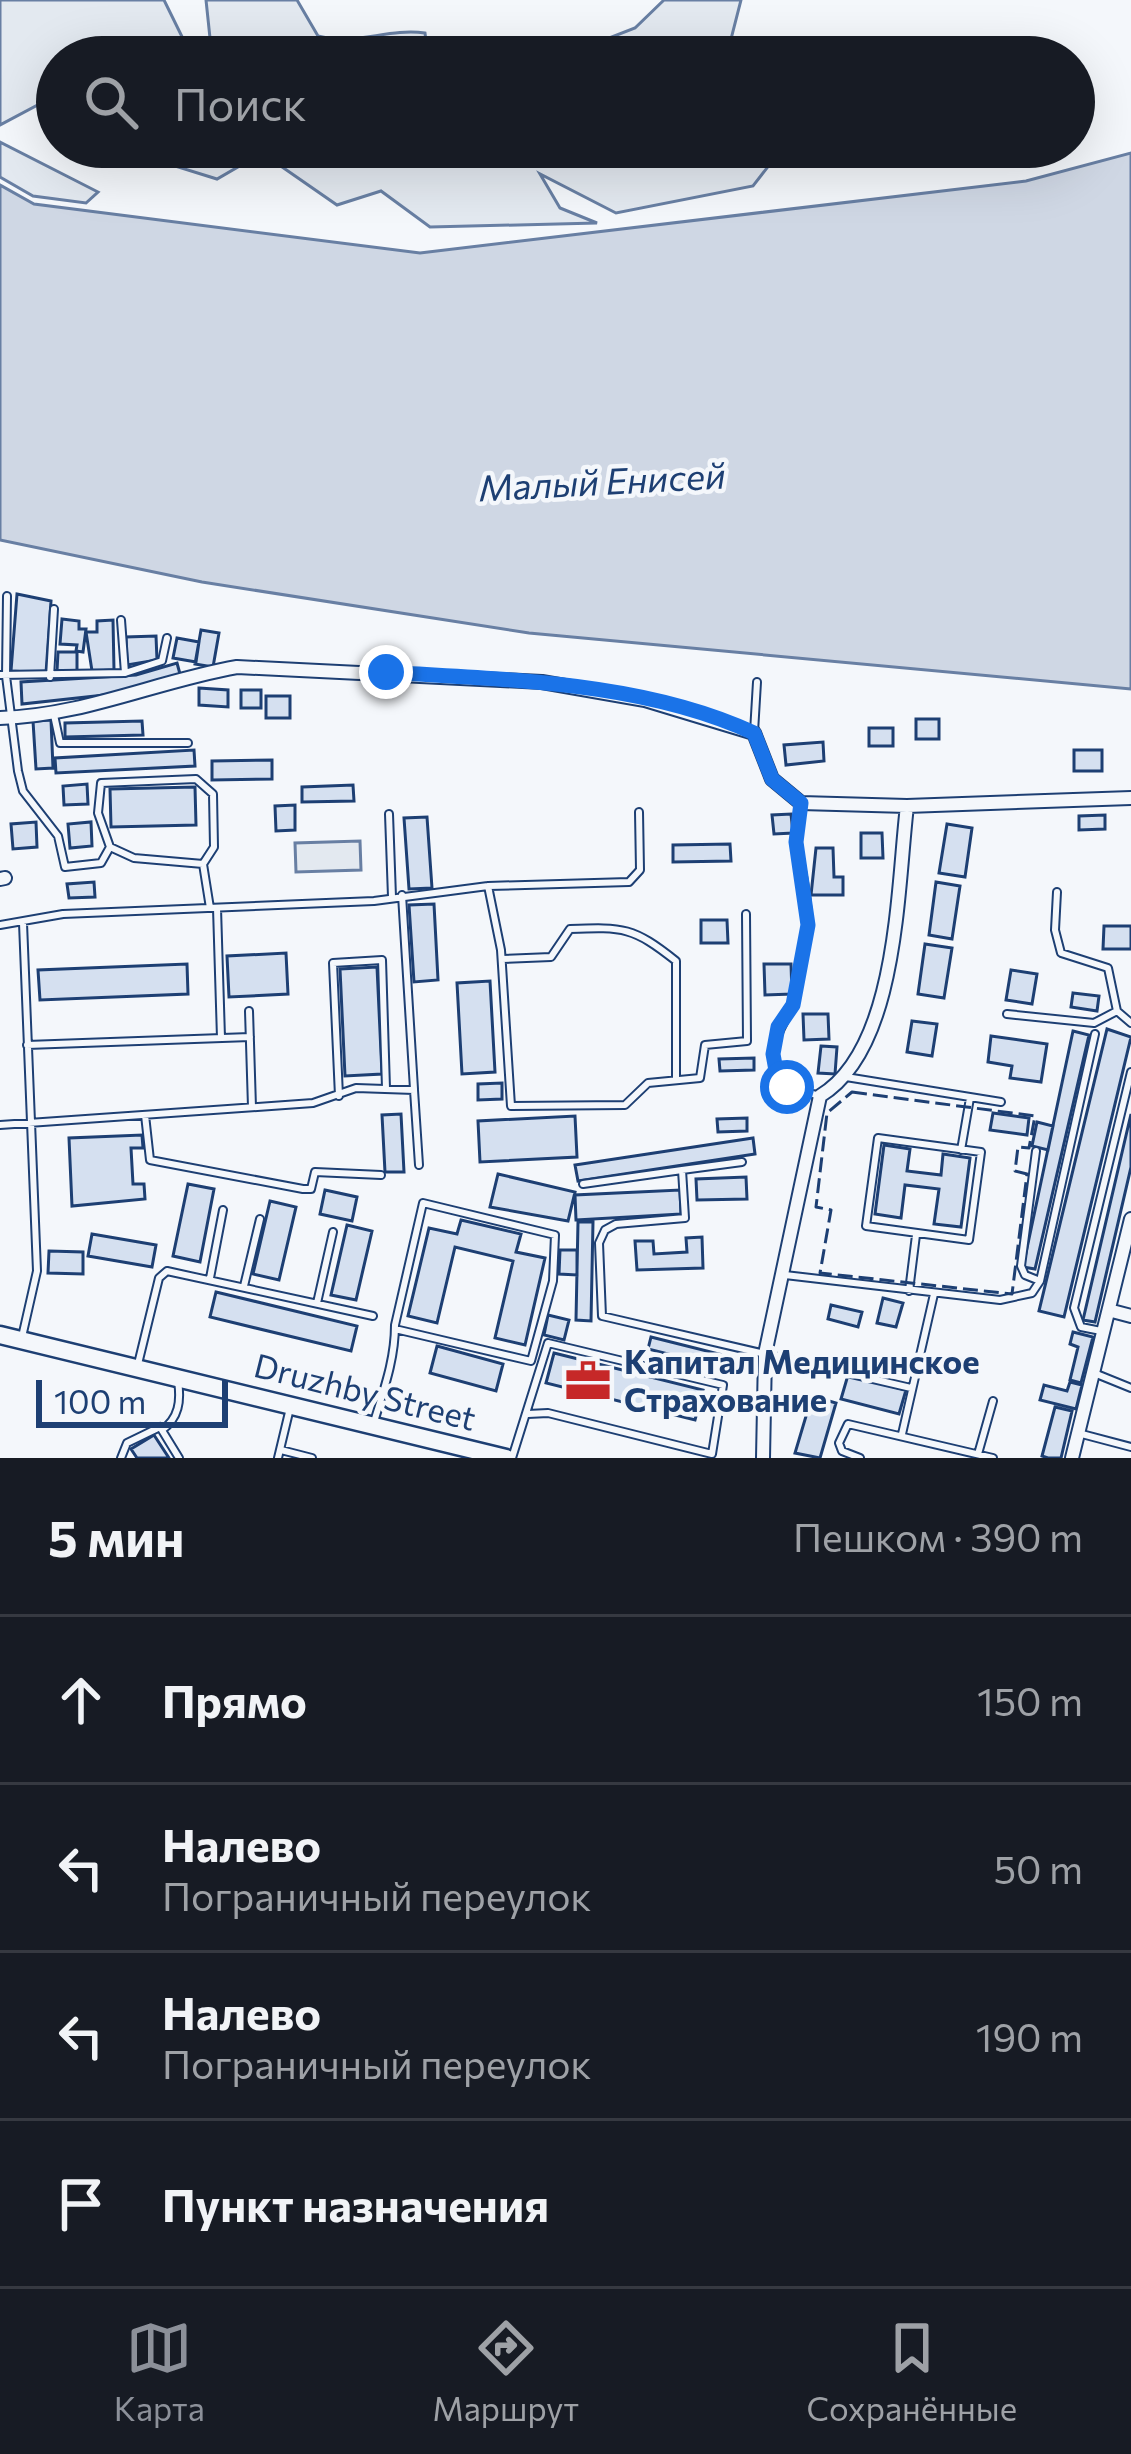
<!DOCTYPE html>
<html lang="ru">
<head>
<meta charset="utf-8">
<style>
  body { margin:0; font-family:Commissioner,sans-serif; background:#242831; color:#f1f3f6 }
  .scale { position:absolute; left:36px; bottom:30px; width:192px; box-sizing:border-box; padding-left:12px; border:6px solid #1d3f73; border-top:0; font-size:33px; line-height:42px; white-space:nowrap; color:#1d3f73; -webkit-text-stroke:9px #f4f7fb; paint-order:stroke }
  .stop { position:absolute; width:36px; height:36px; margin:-27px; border:9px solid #1a73e8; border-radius:50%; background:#fff }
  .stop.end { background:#1a73e8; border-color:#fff; box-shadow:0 3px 12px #0008 }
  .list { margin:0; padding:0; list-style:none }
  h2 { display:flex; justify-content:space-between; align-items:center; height:156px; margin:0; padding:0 48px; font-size:51px }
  h2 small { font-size:39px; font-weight:400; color:#9ea1a6 }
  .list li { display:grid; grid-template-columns:78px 1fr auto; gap:36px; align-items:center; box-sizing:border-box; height:168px; padding:0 48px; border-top:3px solid #363941 }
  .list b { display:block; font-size:45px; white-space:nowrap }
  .list p { margin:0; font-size:39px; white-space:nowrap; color:#9ea1a6 }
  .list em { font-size:39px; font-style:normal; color:#9ea1a6 }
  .icon { flex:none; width:66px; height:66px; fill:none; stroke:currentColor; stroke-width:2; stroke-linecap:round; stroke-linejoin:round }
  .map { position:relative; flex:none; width:1131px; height:1458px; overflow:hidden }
  .search { position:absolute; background:#171b24; box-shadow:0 12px 48px #0002; left:36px; right:36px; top:36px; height:132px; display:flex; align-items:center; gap:30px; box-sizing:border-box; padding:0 42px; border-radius:66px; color:#9ea1a6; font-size:45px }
  .sheet { height:828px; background:#171b24 }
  nav { display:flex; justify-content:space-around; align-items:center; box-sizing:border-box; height:168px; border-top:3px solid #363941; background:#171b24; font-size:33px; color:#9ea1a6 }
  nav a { display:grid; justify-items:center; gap:6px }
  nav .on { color:#8c9099 }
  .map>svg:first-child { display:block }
</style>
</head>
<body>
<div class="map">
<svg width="1131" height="1458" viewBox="0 0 1131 1458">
  <rect width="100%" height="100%" fill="#f4f7fb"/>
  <path fill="#e3e9f0" stroke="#687fa3" stroke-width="3" d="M0 0H164L192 57H57V104L49 99 0 125Z
    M206 0H297L318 36C355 46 387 28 425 33L428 57H212Z
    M664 0H741L731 39 713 57H453L484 39 563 56 635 28Z
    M0 142 98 192 86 203 33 196 0 177Z
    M203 147H778L780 151 753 186 616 213 540 174 560 208 597 223 430 227 381 191 337 205 262 153 217 179 178 167Z
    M360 841 361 870 296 872 295 843Z"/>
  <path fill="#cfd7e4" stroke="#687fa3" stroke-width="3" d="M1131 153V689L529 633 202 582 0 540V185L34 204 420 253 1026 181Z"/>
  <path fill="#d5e0f0" stroke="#1d3f73" stroke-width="3" d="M17 594 51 601 46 673 11 671Z
    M62 619 79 621V629H86L83 652 76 651 77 645 60 644Z
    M113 620 114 670 92 671 86 632H97V621Z
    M201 630 219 633 213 667 195 664Z
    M156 636 157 660 127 665 126 637Z
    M177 638 199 642 196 662 173 658Z
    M58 652H77V671H57Z
    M177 663 180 674 141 691 22 704 21 682 136 675Z
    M199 688 228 690V707L199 705Z
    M241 690H261V708H241Z
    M266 696H290V718H266Z
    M916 719H939V739H916Z
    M51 720 53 768 36 769 33 721Z
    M142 721 143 735 65 737V723Z
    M869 728H893V746H869Z
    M823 742 824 761 786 765 784 745Z
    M194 750 195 766 56 773 55 758Z
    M1074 750H1102V771H1074Z
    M272 760V779L212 780V761Z
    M87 784 88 804 64 805 63 786Z
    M353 785 354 801 302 802V787Z
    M195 787 196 825 111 827 110 789Z
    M295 805V830L276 831 275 806Z
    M791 814 793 833 774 834 772 815Z
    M1105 815V829L1079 830V816Z
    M427 817 432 888 409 889 404 818Z
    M36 822 37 847 13 849 11 824Z
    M91 822 92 846 70 848 68 824Z
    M947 824 972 828 965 877 939 873Z
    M861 833H882L883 858H861Z
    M730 844 731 861 673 862V845Z
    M816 848H833L834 877H843V895H811Z
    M94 882 95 897 69 898 67 884Z
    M936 882 960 886 952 939 929 935Z
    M434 904 438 980 414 982 409 905Z
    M701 920H727L728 943H701Z
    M1104 926H1131V949H1103Z
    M925 944 952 948 944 998 918 994Z
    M286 953 288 994 229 997 227 956Z
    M187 964 188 994 40 1000 38 970Z
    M764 964H791L792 994 765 995Z
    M377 967 382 1074 345 1076 340 969Z
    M1011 970 1037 974 1032 1004 1006 1000Z
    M490 981 495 1072 462 1074 457 983Z
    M1073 993 1099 996 1097 1011 1071 1007Z
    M803 1014H828L829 1039 804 1040Z
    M912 1021 937 1024 932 1056 907 1052Z
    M1107 1029 1131 1037 1064 1317 1039 1311Z
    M1073 1031 1089 1035 1035 1269 1023 1267Z
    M991 1036 1047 1044 1041 1082 1010 1078 1012 1066 988 1062Z
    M821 1046 837 1047 835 1074 818 1073Z
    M754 1058V1070L720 1071 719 1059Z
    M502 1083V1099L478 1100V1084Z
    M993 1113 1029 1118 1027 1135 990 1130Z
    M401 1114 404 1172H385L382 1115Z
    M1131 1114V1167L1095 1322 1083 1320Z
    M575 1116 577 1157 480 1162 478 1121Z
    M747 1118V1131L718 1132 717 1119Z
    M1037 1122 1053 1126 1048 1150 1032 1146Z
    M142 1135 143 1148H131L133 1184H144L145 1199 72 1206 69 1138Z
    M753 1138 755 1154 578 1181 575 1165Z
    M884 1145 910 1149 907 1171 941 1175 943 1154 970 1158 961 1227 934 1224 939 1189 905 1185 901 1218 875 1214Z
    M498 1174 575 1192 568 1221 490 1207Z
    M746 1177 747 1199 697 1200 696 1179Z
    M188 1184 214 1189 200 1262 173 1256Z
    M325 1190 357 1197 352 1221 320 1214Z
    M680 1190 681 1214 576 1220 575 1195Z
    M270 1201 296 1207 279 1280 253 1274Z
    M461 1220 521 1234 516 1252 545 1258 525 1345 495 1338 513 1261 455 1247 437 1323 408 1316 429 1228 457 1234Z
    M578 1222H593L591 1321 576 1320Z
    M347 1225 372 1231 356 1300 331 1295Z
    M92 1234 156 1245 152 1267 88 1256Z
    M702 1237 703 1268 637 1270 635 1241H653L654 1254 687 1252 686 1238Z
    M560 1250H577V1275L559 1274Z
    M49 1251 83 1252V1274L48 1273Z
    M216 1292 357 1326 351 1351 210 1317Z
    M883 1298 903 1303 896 1327 877 1323Z
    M831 1305 862 1312 858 1327 828 1319Z
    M548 1315 569 1320 564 1340 544 1335Z
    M1073 1332 1093 1337 1081 1383 1070 1380 1078 1347 1070 1344Z
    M651 1337 731 1357 728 1369 648 1349Z
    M437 1346 503 1364 496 1391 430 1373Z
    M554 1353 703 1390 695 1420 546 1383Z
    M848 1375 906 1390 899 1414 841 1399Z
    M1070 1382 1082 1385 1076 1409 1040 1400 1044 1385 1067 1391Z
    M812 1396 836 1403 820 1458 795 1453Z
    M1055 1407 1072 1411 1061 1458H1048L1042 1456Z
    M154 1435 169 1458H137L131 1449Z"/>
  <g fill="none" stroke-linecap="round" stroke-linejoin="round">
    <g stroke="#1d3f73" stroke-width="10">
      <path id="service" d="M7 596 6 676 18 771 23 791 58 836 65 867 101 863 110 847
        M121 620 125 673
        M0 675 125 673 162 661 167 638
        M50 677 54 609
        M54 715 60 743H188
        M754 732 757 682
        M800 806C790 848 811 885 807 926 805 950 800 976 794 999 787 1024 768 1039 775 1069 781 1090 801 1090 820 1096
        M389 814 392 897
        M203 864 214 847 213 794 196 779 101 783 98 813 110 847 134 858 203 864 210 908
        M488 886 501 950 511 1106 625 1105 648 1083 700 1078 705 1045 747 1041 746 914
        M1057 892 1055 930 1061 953 1108 968 1117 1011 1131 1023
        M402 895 414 1089
        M217 908 221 1038
        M0 925 63 914 374 901 488 886 629 882 640 870 639 812
        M502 959 551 957 570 929C624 927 633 927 676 961V1080
        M249 1011 252 1107
        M1007 1014 1094 1023 1117 1011
        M27 1045 250 1037
        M846 1077 1001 1102
        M339 1096 333 963 382 960 386 1088
        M145 1115 150 1160 303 1189H311L315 1172 381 1175
        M0 1125 313 1103 356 1088 414 1090 419 1165
        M878 1138 981 1152 969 1240 866 1226Z
        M961 1150 970 1098
        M1036 1151 1021 1266 1025 1275 1040 1281
        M742 1162 682 1170 685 1218 616 1224 605 1230 599 1243 602 1316 911 1388
        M583 1184 682 1170
        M785 1275 1000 1300 1032 1293 1040 1281 1095 1034
        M210 1278 223 1210
        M244 1286 260 1219
        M909 1291 916 1235
        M317 1303 333 1232
        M1101 1331 1081 1327 1074 1308 1131 1072
        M22 1337 37 1271 23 923
        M138 1364 159 1278 167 1271 373 1316
        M1094 1373 1131 1388
        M374 1422C384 1389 395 1359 395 1325L423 1203 555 1235 553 1281 531 1361 395 1329
        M162 1430C179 1418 181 1401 178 1381
        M1078 1433 1131 1447
        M902 1434 934 1294
        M281 1450 312 1458
        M978 1454 993 1401
        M121 1458 127 1443 160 1427 179 1458
        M278 1458 290 1408
        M512 1458 548 1343 723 1385 712 1454 548 1413 528 1414
        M860 1458 842 1451 839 1443 848 1424 993 1458"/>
    </g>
    <g stroke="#1d3f73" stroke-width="16">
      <path id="minor" d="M0 718C83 716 157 681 237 667L542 682 645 700 754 733 772 779 801 803 907 806 1131 798
        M0 879 5 878
        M1112 1311 1131 1316
        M763 1458 765 1354 820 1096C898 1049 897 890 907 806
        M1072 1458 1131 1219"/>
    </g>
    <g stroke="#1d3f73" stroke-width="21">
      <path id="secondary" d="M0 1335 506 1458"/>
    </g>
    <use href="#service" stroke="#f4f7fb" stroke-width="6"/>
    <use href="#minor" stroke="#f4f7fb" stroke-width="12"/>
    <use href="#secondary" stroke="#f4f7fb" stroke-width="16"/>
    <path stroke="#1d3f73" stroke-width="3" stroke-dasharray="15 6" stroke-linecap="butt" d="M852 1092 1035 1116 1029 1148 1018 1147 1015 1171 1027 1174 1012 1294 820 1273 831 1210 816 1207 827 1113Z"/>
  </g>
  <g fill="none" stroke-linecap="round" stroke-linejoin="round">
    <path stroke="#1a73e8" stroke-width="15" d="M386 672C506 680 642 681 754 733L772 779 801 803 796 842 808 925 793 1005 778 1027 773 1054 777 1076 787 1087"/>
  </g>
  <defs>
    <g id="office-bare" transform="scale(3.6)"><path d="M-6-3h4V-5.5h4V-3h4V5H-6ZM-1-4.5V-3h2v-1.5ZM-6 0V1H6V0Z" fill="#c62828" stroke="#f4f7fb" stroke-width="2.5" paint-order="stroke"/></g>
  </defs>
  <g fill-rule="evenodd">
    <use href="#office-bare" x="588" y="1381"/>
  </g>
  <g text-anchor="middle" stroke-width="9" stroke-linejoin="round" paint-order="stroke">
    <g font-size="33" font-weight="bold" fill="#1d3f73" stroke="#f4f7fb" text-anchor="start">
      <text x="624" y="1374">Капитал Медицинское<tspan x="624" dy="38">Страхование</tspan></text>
    </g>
    <g font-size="33" fill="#1d3f73" stroke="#f4f7fb">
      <text transform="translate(365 1392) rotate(14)" y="12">Druzhby Street</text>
    </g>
    <g font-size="36" font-style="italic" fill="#1d3f73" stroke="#f4f7fb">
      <text transform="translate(602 482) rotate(-3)" y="13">Малый Енисей</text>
    </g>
  </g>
</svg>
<div class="scale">100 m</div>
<div class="stop" style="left:787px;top:1087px"></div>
<div class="stop end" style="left:386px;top:672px"></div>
<div class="search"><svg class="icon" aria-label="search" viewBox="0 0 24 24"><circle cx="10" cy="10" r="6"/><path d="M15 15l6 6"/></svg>Поиск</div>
</div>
<section class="sheet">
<h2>5 мин<small>Пешком · 390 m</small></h2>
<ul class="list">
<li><svg class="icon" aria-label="ahead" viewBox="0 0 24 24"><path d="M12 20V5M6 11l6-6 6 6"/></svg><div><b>Прямо</b></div><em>150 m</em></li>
<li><svg class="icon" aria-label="left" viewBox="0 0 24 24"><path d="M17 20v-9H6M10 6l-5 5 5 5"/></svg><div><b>Налево</b><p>Пограничный переулок</p></div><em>50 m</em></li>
<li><svg class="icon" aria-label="left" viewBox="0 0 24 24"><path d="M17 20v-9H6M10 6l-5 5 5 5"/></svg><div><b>Налево</b><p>Пограничный переулок</p></div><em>190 m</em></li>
<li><svg class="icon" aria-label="arrive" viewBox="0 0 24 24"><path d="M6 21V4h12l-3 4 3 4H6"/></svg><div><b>Пункт назначения</b></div></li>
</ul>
</section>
<nav>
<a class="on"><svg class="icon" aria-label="map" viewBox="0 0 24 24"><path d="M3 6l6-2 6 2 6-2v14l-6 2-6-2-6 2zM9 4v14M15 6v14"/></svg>Карта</a>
<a><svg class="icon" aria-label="directions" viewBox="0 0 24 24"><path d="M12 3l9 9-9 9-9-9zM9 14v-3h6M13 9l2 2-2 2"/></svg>Маршрут</a>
<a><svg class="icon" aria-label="saved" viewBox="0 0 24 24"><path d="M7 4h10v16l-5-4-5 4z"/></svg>Сохранённые</a>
</nav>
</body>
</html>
